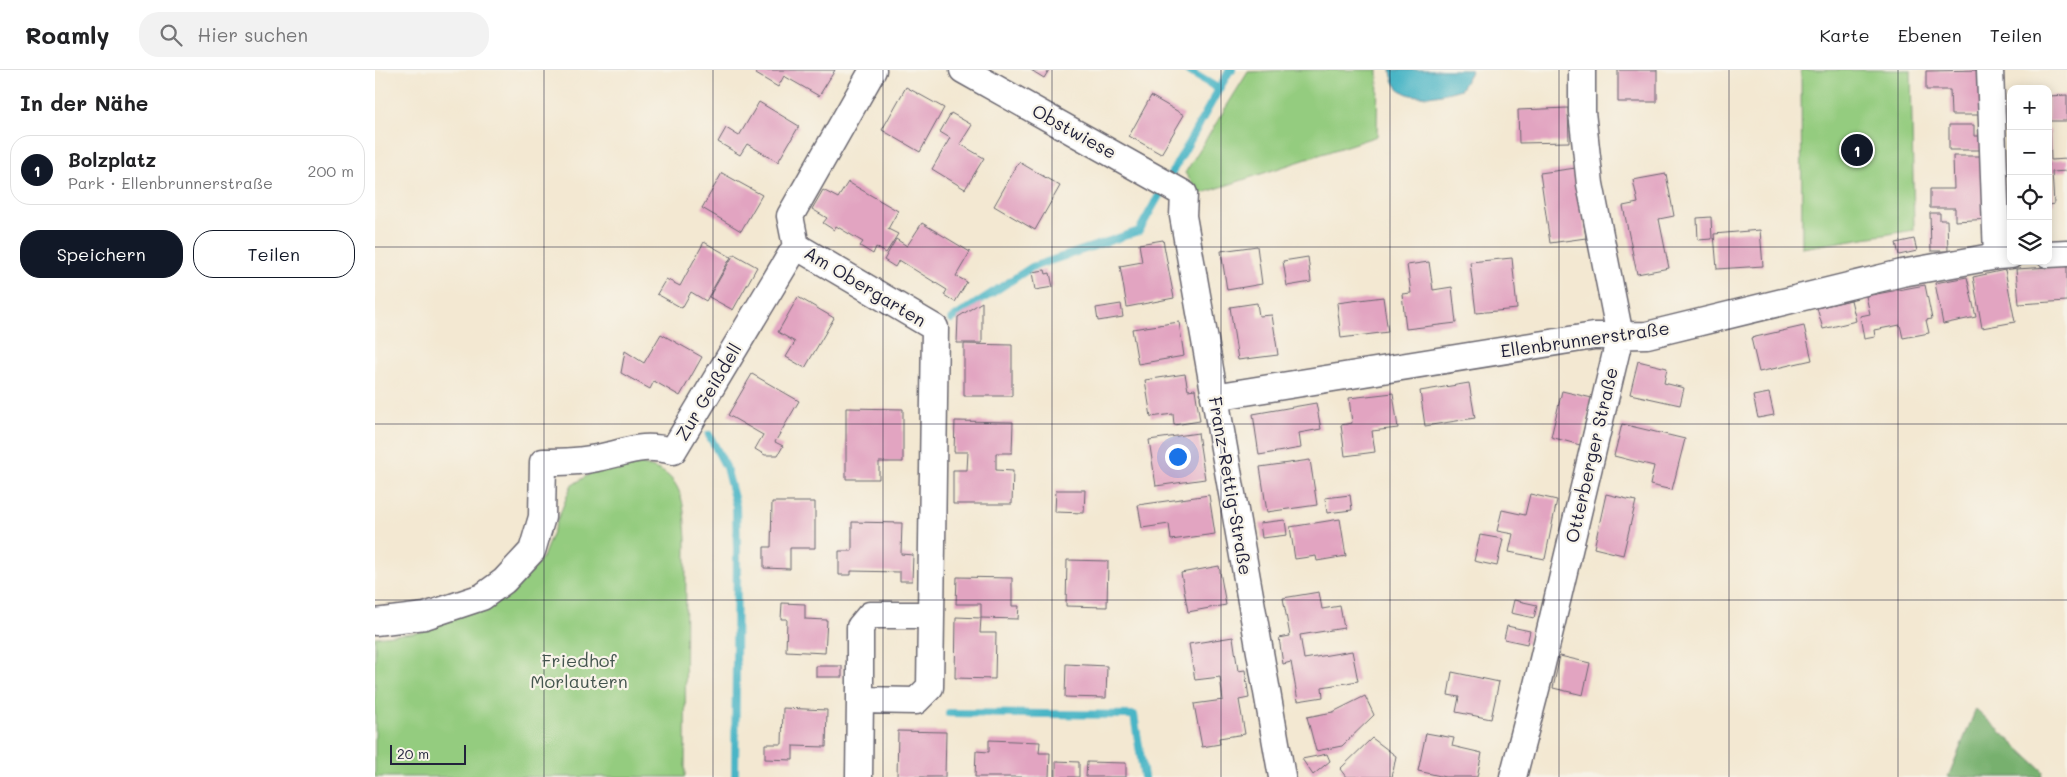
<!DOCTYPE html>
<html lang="de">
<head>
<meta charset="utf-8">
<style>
  body { margin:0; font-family:Mali,sans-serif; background:#f2f2f2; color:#202124 }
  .controls { position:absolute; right:15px; top:15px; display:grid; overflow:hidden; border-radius:10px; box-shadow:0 2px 12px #0003 }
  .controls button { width:45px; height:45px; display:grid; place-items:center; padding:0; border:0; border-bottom:1px solid #e0e0e0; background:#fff; color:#202124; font:25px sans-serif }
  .scale { position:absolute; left:15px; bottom:12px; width:76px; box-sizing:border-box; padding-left:5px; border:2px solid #22223b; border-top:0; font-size:14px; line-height:18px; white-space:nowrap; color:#22223b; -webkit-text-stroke:4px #f7f3e8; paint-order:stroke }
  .you { position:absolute; left:802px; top:386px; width:18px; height:18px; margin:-12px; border:4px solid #fff; border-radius:50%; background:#1a73e8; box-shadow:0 0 0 8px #1a73e833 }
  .badge { display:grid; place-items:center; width:32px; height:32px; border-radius:50%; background:#111827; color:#fff; font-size:16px; font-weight:700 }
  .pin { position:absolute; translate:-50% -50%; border:2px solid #fff; box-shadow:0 1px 5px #0006 }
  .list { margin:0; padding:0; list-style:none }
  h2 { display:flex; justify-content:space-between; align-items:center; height:65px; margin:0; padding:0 20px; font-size:21px }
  h2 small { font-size:16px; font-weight:400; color:#757577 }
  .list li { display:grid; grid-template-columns:32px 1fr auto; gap:15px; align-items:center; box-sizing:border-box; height:70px; margin:0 10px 10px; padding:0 10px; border:1px solid #e0e0e0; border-radius:20px }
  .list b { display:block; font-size:19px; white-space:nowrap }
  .list p { margin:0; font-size:16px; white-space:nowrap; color:#757577 }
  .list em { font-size:16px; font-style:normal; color:#757577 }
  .actions { display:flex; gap:10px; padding:15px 20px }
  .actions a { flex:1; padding:11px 0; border:1px solid #111827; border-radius:20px; text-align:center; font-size:18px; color:#111827 }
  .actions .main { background:#111827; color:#fff }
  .icon { flex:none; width:28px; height:28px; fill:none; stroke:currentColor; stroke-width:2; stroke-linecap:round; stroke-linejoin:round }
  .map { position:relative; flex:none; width:1692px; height:707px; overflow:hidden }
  header { display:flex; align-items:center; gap:30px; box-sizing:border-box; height:70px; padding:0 25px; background:#fff; border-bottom:1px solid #e0e0e0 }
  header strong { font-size:24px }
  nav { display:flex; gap:28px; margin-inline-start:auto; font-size:18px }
  .search { width:350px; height:45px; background:#f2f2f2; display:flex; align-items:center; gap:12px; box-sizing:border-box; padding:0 18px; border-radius:20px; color:#757577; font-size:19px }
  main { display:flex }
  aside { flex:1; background:#fff }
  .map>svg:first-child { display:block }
</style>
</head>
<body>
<header>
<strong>Roamly</strong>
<div class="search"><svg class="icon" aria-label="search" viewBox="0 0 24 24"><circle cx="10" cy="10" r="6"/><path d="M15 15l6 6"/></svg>Hier suchen</div>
<nav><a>Karte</a><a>Ebenen</a><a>Teilen</a></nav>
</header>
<main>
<aside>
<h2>In der Nähe<small></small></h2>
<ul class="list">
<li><span class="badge">1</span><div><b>Bolzplatz</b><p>Park · Ellenbrunnerstraße</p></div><em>200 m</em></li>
</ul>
<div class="actions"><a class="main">Speichern</a><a>Teilen</a></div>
</aside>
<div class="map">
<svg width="1692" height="707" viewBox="0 0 1692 707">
  <rect width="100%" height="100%" fill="#f7f3e8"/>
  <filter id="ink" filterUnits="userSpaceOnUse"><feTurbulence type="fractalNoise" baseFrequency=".02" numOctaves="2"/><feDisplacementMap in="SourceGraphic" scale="10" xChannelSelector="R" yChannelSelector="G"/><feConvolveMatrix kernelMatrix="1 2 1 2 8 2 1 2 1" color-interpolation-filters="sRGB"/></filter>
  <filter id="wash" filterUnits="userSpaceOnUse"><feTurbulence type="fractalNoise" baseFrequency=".0096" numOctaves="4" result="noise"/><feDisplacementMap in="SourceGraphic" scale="20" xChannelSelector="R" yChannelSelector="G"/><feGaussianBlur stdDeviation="1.12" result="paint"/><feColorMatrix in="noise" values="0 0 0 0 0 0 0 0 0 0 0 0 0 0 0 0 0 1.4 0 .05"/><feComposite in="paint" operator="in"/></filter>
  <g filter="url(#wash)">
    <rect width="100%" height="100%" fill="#f3e8d2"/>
    <path fill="#94cc7f" stroke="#5b775d" d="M914 0H1003L1002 66 825 124 810 103 873 2Z
      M1426 0H1536L1539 160 1427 178Z
      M255 391C265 394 279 397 288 402 311 416 309 446 311 469L310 707H0V567L46 562 138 519 168 487 196 416 231 393Z"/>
    <path fill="#77b06e" stroke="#4c6954" d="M1601 639 1668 701 1667 707H1573Z"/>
    <path fill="#49b5c6" stroke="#366c80" d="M1016 0H1097L1086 19C1062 26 1019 37 1016 0Z"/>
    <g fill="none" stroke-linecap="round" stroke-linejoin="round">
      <path stroke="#49b5c6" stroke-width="8" d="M812 0 844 19
        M577 249 657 197 764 161 844 19 855 0H857
        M334 365 351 397 361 436 362 479 360 707
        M574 643 759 645 769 707"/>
    </g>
    <g id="blocks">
      <path fill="#e2a4c1" d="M383 0H460L444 26 409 6 403 17 381 4Z
        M656 0H674L669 8Z
        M1243 0H1282V32H1243Z
        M1610 0 1611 45H1576L1575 20H1551V1Z
        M531 17 569 38 545 82 507 60Z
        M1692 25V51H1673V26Z
        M776 26 809 45 786 84 754 66Z
        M384 32 424 56 403 92 372 74 365 85 343 72 351 58 364 66Z
        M1193 38 1194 72 1144 73 1143 40Z
        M576 43 597 55 585 74 609 88 590 119 557 99 575 68 565 62Z
        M1574 55H1599V66H1609V80H1574Z
        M1673 60H1675L1676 90 1692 89V101L1677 102 1679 134 1673 135Z
        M1578 86H1614L1616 149 1580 151V138H1555V119H1579Z
        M644 92 685 116 660 160 619 136Z
        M1201 98 1211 168 1175 173 1165 103Z
        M347 103 387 125 366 161 327 138Z
        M1291 104 1299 146 1284 149 1294 198 1262 204 1248 136 1263 133 1258 110Z
        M473 112 523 141 513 159 523 164 511 183 501 177 498 184 485 176 488 172 461 156 459 160 448 153 452 148 437 139 448 120 463 128Z
        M1555 143H1565V150H1572L1573 181H1556Z
        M1336 147 1337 169 1323 170 1322 148Z
        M547 153 595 182 581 206 592 212 580 232 569 225 572 220 524 190 520 197 509 190 521 169 532 176Z
        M1385 160 1388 196 1342 199 1339 164Z
        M1539 169 1542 181 1524 185 1521 173Z
        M788 170 799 228 752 237 745 196 767 192 764 174Z
        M329 172 356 187 331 231 316 222 307 238 282 224 291 209 305 216Z
        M882 176 887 214 852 220 846 181Z
        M359 184 382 197 358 240 334 227Z
        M933 187 936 212 912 216 908 191Z
        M1137 188 1142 239 1101 243 1095 192Z
        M1054 192 1058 220 1077 217 1081 253 1031 259 1027 224 1036 223 1032 195Z
        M1692 196V231L1644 234 1641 199Z
        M670 200 671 204 675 203 678 217 660 220 657 202Z
        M1630 200 1640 252 1607 258 1598 207Z
        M1592 207 1601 247 1568 254 1560 213Z
        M1550 215 1557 249 1551 250 1554 263 1528 268 1525 255 1499 260 1500 267 1489 269 1485 246 1495 244 1491 226Z
        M423 227 459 248 430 298 411 287 420 272 403 262Z
        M1008 227 1013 262 966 268 962 233Z
        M1476 230 1481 251 1448 259 1442 238Z
        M607 232V273H582L583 247Z
        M882 233 884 246 897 245 903 285 863 290 855 237Z
        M746 234 748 247 723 251 721 238Z
        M804 252 809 286 763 294 757 259Z
        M1429 256 1437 290 1384 302 1376 268Z
        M286 264 327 287 305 326 279 311 275 319 246 303 250 281 269 293Z
        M589 274 637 275V326H589Z
        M1263 291 1292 298 1289 313 1309 318 1305 335 1255 324Z
        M377 304 424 331 400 372 408 376 403 385H390L380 379 388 365 353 345Z
        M810 304 813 320 820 319 825 351 799 355 798 344 776 347 770 310Z
        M1094 313 1100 348 1050 356 1045 321Z
        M1187 321 1217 328 1205 375 1176 367Z
        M1018 323 1023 358 997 361 1000 382 970 386 966 355 977 353 974 328Z
        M1394 323 1399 345 1383 348 1378 326Z
        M941 333 946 359 924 363 926 378 884 385 878 344Z
        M471 338 528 339V392H504V409H471Z
        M580 351 638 352 637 383H621V400L638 401 637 434H578V400H592L593 382H579Z
        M1247 354 1310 369 1297 420 1275 415 1279 396 1239 386Z
        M823 363 830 409 781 416 774 370Z
        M935 390 942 435 892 442 885 397Z
        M681 420H710L709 443 680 442Z
        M1155 424 1182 430 1170 489 1134 482 1138 464 1122 461 1127 440 1150 445Z
        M1231 424 1261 431 1248 485 1219 478Z
        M834 425 840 464 796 470 794 454 767 458 763 435Z
        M975 425 977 440 952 443 950 428Z
        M397 432H440V478H415V499L389 498V477H396Z
        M965 449 971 486 942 491 941 486 920 489 915 457Z
        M910 450 912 465 887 468 885 453Z
        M477 452 527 453 526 484 538 485 537 511H525V502L476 501V505H464V481H477Z
        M1105 465 1128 469 1122 496 1099 491Z
        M692 490 733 491 732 537 691 536Z
        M844 496 851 535 813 542 806 503Z
        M582 507 637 508V536H644L643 549 606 548V534H581Z
        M944 522 947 539 965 536 969 558 925 565 929 589 977 581 983 611 947 617 948 627 923 631 916 592 908 594 904 568 915 566 908 528Z
        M1139 530 1162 535 1159 548 1136 543Z
        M407 533 430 534V549L452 550 450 583 411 581 412 549H406Z
        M581 547 606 548 605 563H621L620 609 580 608Z
        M1132 556 1155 561 1152 574 1129 569Z
        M858 567 863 601 870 600 874 628 864 630 870 664 844 668 845 674 827 677 819 634 848 630 845 607 820 610 814 574Z
        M1185 586 1215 593 1208 625 1178 618Z
        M691 594 732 596 731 628 690 627Z
        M441 596H467V607H441Z
        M1077 602 1124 612 1116 649 1081 642 1084 627 1073 625Z
        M990 626 999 645 967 676 941 681 932 647 958 642Z
        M408 638 452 640 451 677 418 676V690L390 689V674H407Z
        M523 661 571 662 570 707H522Z
        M1051 663 1079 668 1077 676 1107 683 1102 707H1070L1043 701Z
        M997 668 1021 686 1017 707H971L965 699Z
        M614 670 665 672 664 683H675L674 707H600L601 681 614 682Z
        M952 684 955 691 938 705 927 689Z
        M681 691 704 692V707H681Z
        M712 692 751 693V707H711Z"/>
    </g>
  </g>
  <g filter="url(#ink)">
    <use href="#blocks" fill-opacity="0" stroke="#6b6770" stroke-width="1"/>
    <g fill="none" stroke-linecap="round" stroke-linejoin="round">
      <g stroke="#6b6770" stroke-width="29">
        <path id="street" d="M588 0 809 124 808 146 907 707
          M1615 0 1622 186
          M1673 184 1692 183
          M839 327 1219 266 1272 265 1527 203 1622 186 1636 185
          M0 552 50 546 107 527 129 511 157 481 167 447 168 392C186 392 204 392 222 388 255 382 263 373 298 381L421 176
          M485 630V557L495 545H555
          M484 707 485 630 541 631 555 617 560 258 421 176 415 146 498 0
          M1138 707 1162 615 1245 266 1215 114 1207 42V0"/>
      </g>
      <use href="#street" stroke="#fff" stroke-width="26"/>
    </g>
  </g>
  <path fill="none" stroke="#22223b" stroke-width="1" stroke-opacity="0.55" d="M169 0V707M338 0V707M508 0V707M677 0V707M846 0V707M1015 0V707M1184 0V707M1354 0V707M1523 0V707M0 177H1636M1673 177H1692M0 354H1692M0 530H1692"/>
  <g text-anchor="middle" stroke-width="4.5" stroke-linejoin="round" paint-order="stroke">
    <g font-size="18" fill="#22223b" stroke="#f7f3e8">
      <text transform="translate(699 62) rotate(29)" y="6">Obstwiese</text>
      <text transform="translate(490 217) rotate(31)" y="6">Am Obergarten</text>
      <text transform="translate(1210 270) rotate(-8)" y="6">Ellenbrunnerstraße</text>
      <text transform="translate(334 322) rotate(-59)" y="6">Zur Geißdell</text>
      <text transform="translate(1217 385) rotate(-77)" y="6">Otterberger Straße</text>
      <text transform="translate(855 416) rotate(80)" y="6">Franz-Rettig-Straße</text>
    </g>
    <g font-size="18" fill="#44554f" stroke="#f7f3e8">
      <text x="204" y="597">Friedhof<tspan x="204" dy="21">Morlautern</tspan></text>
    </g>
  </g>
</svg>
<div class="controls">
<button>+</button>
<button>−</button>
<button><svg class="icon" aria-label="locate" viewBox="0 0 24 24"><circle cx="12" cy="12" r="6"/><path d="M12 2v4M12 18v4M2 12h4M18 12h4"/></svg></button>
<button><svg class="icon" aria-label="layers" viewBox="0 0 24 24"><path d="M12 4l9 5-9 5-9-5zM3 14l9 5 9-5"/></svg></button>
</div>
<div class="scale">20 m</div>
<div class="you"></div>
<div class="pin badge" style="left:1482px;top:80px">1</div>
</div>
</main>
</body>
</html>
